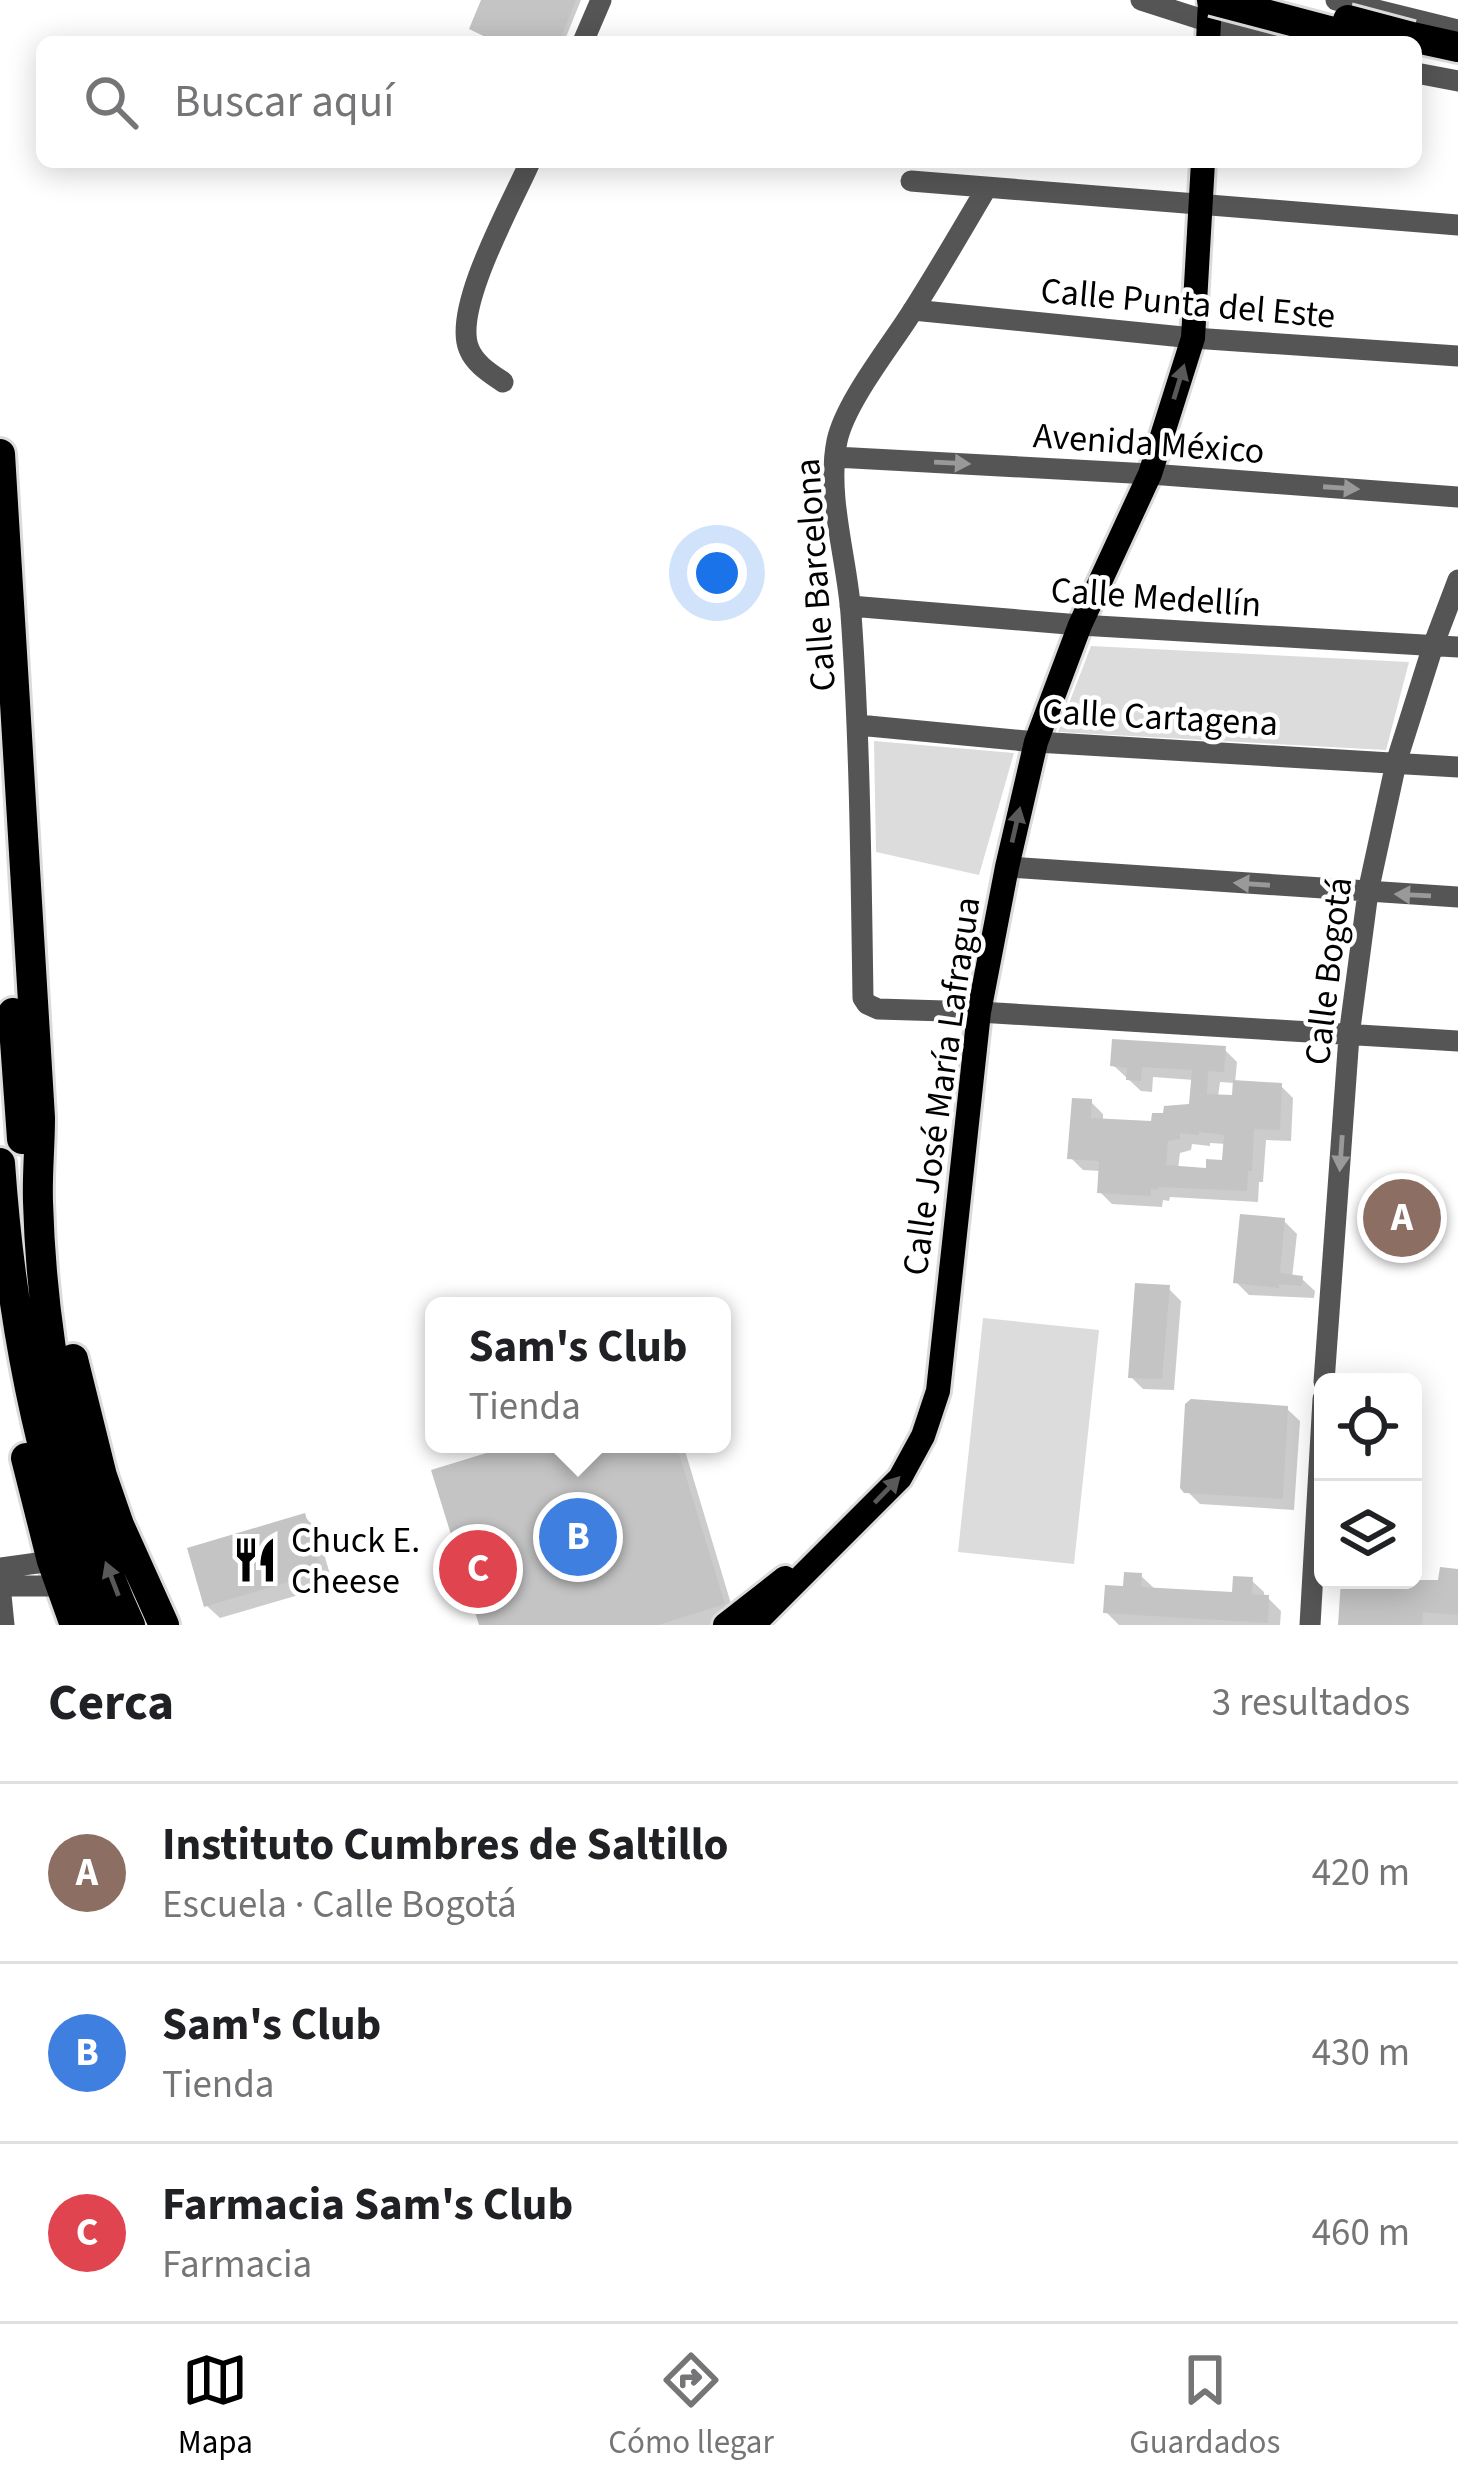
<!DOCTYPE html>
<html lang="es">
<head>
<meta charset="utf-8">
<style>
  body { margin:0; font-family:"Source Sans 3",sans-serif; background:#f6f6f6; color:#202124 }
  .controls { position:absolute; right:36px; bottom:36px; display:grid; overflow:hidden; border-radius:18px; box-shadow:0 6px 30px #0003 }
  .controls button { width:108px; height:108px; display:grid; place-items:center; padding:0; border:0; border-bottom:3px solid #e0e0e0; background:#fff; color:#202124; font:60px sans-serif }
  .you { position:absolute; left:717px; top:573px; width:42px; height:42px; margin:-30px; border:9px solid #fff; border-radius:50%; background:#1a73e8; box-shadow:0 0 0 18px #1a73e833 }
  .badge { display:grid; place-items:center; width:78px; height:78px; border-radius:50%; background:#000; color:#fff; font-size:39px; font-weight:700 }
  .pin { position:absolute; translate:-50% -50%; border:6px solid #fff; box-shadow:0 3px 12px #0006 }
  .popup { position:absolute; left:425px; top:1297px; width:306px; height:156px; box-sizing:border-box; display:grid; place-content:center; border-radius:18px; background:#fff; filter:drop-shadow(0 3px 9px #0005); font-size:39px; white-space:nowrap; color:#757577 }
  .popup b { font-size:45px; color:#202124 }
  .popup::after { content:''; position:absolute; left:50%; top:100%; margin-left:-24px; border:24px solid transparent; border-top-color:#fff }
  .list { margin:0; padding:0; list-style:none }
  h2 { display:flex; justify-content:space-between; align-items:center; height:156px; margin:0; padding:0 48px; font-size:51px }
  h2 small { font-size:39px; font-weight:400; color:#757577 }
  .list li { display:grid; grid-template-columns:78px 1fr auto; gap:36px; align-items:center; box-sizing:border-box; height:180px; padding:0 48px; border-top:3px solid #e0e0e0 }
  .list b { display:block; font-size:45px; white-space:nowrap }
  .list p { margin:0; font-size:39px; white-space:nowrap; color:#757577 }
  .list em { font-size:39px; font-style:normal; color:#757577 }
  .icon { flex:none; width:66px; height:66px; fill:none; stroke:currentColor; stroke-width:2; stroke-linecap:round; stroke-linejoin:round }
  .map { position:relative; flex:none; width:1458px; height:1625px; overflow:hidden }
  .search { position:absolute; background:#fff; box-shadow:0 6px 30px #0003; left:36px; right:36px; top:36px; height:132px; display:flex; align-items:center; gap:30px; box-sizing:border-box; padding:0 42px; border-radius:18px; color:#757577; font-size:45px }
  .sheet { height:696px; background:#fff }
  nav { display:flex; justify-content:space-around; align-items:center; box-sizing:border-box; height:168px; border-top:3px solid #e0e0e0; background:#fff; font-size:33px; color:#757577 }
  nav a { display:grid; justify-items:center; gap:6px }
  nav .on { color:#000 }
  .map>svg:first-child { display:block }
</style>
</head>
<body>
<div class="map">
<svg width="1458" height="1625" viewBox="0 0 1458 1625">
  <rect width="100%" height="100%" fill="#fff"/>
  <path fill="#dcdcdc" d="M1091 646 1409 662 1386 750 1058 732Z
    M874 741 1014 753 979 875 876 852Z
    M983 1318 1099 1330 1074 1564 958 1552Z"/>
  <path fill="#0003" fill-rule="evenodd" d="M485 0H581L564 42H497Z
    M1224 1049 1237 1062 1235 1083 1220 1082 1218 1097 1235 1098 1281 1086 1293 1098 1291 1141 1266 1140 1263 1182H1259L1258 1202 1170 1197 1169 1201 1163 1200 1162 1207 1112 1204 1100 1192 1101 1171 1083 1170 1070 1157 1091 1102 1103 1114V1121L1153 1124 1192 1107 1194 1080 1153 1077 1152 1092 1141 1091 1113 1065ZM1210 1143 1227 1144 1225 1163 1209 1171 1178 1169 1180 1153 1191 1150 1192 1144 1210 1146Z
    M1284 1221 1297 1234 1292 1278 1302 1279 1315 1291 1314 1298 1249 1295 1236 1282Z
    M1168 1288 1181 1301 1174 1390 1143 1389 1131 1377Z
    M1287 1409 1300 1421 1294 1510 1200 1504 1183 1487Z
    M526 1444H683L735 1617 709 1625H482Z
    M304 1516 317 1529 333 1585 220 1618 207 1606Z
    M1458 1572V1625H1341L1344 1580 1441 1584Z
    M1141 1576 1154 1588 1234 1596 1251 1580 1264 1592V1598H1268L1281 1611 1280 1625H1119L1106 1612Z"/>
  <path fill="#c4c4c4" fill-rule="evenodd" d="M481 0H576L559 42H496L469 29Z
    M1112 1039 1226 1046 1224 1072 1208 1071 1207 1094 1232 1095 1233 1080 1282 1083 1280 1130 1254 1129 1252 1171H1248L1247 1191 1158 1187V1190L1151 1189V1196L1097 1193 1099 1161 1067 1159 1072 1098 1092 1099 1091 1118 1151 1121 1152 1113H1163L1164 1106 1189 1104 1192 1070 1142 1067 1141 1081 1126 1080 1127 1068 1110 1066ZM1199 1132 1224 1135 1222 1160 1206 1159V1168L1166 1165 1168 1141 1180 1139V1133L1199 1135Z
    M1240 1214 1285 1218 1280 1273 1303 1276 1302 1286 1279 1284V1288L1233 1283Z
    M1135 1283 1170 1285 1162 1379 1128 1378Z
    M1191 1399 1288 1406 1283 1499 1184 1493 1180 1488 1185 1404Z
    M516 1444H676L725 1604 658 1625H479L431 1470Z
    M305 1513 322 1572 204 1607 187 1548Z
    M1440 1567 1458 1569V1615L1423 1612 1422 1625H1338L1341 1580H1438Z
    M1124 1572 1142 1573 1141 1587 1232 1592 1233 1576 1253 1577 1252 1594 1269 1595 1268 1623 1103 1613 1105 1585 1123 1586Z"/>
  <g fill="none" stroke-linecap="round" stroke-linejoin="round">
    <g stroke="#dbdbdb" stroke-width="30">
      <path id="major" d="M1208 42 1210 0
        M725 1625 785 1578
        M753 1625 900 1478 923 1436 938 1391 979 1012 1007 867 1036 742 1080 625 1150 474 1193 338 1203 162"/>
    </g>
    <g stroke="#dbdbdb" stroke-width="36">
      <path id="highway" d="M1412 37 1458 47
        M0 454 40 1118C40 1146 37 1174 38 1202 42 1341 71 1498 130 1625
        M13 1013 22 1139
        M0 1163C11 1321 40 1478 102 1625
        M73 1359 102 1476 119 1525 164 1625
        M26 1458 52 1561 75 1625"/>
    </g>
    <path stroke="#555" stroke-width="21" d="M1141 0 1272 42
      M1336 0 1458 30
      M583 42 601 0
      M1416 73 1458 81
      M911 181 1458 225
      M986 189C961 231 937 273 910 315 889 348 845 403 837 441 826 496 847 558 851 614 860 742 861 870 863 998L867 1004 878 1009 979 1012 1458 1041
      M913 310 1193 338 1458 356
      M503 382C490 373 475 364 469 349 452 309 512 203 530 162
      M835 457 1150 474 1458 497
      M850 606 1080 625 1458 647
      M858 725 1036 742 1458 767
      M1007 867 1458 897
      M1324 1382 1349 1036 1368 892 1396 763 1433 646 1458 580
      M0 1568 52 1561
      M0 1585 4 1625
      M0 1586H59
      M1310 1625 1323 1399"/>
    <use href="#major" stroke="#000" stroke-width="24"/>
    <use href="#highway" stroke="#000" stroke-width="30"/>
    <g stroke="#dbdbdb" stroke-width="36" stroke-linecap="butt">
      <path id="highway-bridge" d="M1212 0 1371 42
        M1348 20 1412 37"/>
    </g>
    <use href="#highway-bridge" stroke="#000" stroke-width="30"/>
  </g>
  <defs><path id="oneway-solid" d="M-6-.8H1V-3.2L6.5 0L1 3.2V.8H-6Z" transform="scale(3)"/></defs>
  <g fill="#595959">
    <use href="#oneway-solid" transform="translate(1179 382) rotate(-73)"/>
    <use href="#oneway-solid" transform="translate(1016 825) rotate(-77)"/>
    <use href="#oneway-solid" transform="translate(887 1490) rotate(-46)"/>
    <use href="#oneway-solid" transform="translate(112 1579) rotate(-111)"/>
  </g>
  <g fill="#999">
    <use href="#oneway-solid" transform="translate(952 463) rotate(3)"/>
    <use href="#oneway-solid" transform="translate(1341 488) rotate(4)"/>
    <use href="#oneway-solid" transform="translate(1252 884) rotate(-176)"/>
    <use href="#oneway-solid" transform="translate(1413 895) rotate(-177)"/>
    <use href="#oneway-solid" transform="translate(1341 1153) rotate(94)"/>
  </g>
  <defs>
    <g id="restaurant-bare" transform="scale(3.6)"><path d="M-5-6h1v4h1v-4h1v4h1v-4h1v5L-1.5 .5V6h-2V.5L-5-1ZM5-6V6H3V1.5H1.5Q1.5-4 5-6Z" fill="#000" stroke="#fff" stroke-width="2.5" paint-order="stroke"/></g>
  </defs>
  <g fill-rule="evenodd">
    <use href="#restaurant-bare" x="255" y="1560"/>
  </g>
  <g text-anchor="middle" stroke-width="9" stroke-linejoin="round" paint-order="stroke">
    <g font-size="36" fill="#000" stroke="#fff">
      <text transform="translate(1188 302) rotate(5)" y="13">Calle Punta del Este</text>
      <text transform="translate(1149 442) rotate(4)" y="13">Avenida México</text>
      <text transform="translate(814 575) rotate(-94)" y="13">Calle Barcelona</text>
      <text transform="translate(1156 596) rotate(4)" y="13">Calle Medellín</text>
      <text transform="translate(1160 716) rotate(3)" y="13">Calle Cartagena</text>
      <text transform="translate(1327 971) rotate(-83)" y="13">Calle Bogotá</text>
      <text transform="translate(940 1086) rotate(-82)" y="13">Calle José María Lafragua</text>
    </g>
    <g font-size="36" fill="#000" stroke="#fff" text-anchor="start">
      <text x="291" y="1552">Chuck E.<tspan x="291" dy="41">Cheese</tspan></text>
    </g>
  </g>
</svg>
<div class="controls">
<button><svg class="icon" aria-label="locate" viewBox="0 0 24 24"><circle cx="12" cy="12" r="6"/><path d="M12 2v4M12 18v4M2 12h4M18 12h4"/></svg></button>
<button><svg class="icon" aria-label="layers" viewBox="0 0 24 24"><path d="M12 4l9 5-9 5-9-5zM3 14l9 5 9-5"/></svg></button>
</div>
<div class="you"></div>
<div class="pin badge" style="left:1402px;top:1218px;background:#8d6e63">A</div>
<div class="pin badge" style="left:578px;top:1537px;background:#3f7fe0">B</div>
<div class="popup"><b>Sam's Club</b>Tienda</div>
<div class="pin badge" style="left:478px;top:1569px;background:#e0444e">C</div>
<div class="search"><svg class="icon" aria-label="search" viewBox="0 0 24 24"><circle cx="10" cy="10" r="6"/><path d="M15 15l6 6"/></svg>Buscar aquí</div>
</div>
<section class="sheet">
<h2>Cerca<small>3 resultados</small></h2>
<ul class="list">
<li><span class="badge" style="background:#8d6e63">A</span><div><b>Instituto Cumbres de Saltillo</b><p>Escuela · Calle Bogotá</p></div><em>420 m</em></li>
<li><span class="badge" style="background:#3f7fe0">B</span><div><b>Sam's Club</b><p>Tienda</p></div><em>430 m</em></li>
<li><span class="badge" style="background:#e0444e">C</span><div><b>Farmacia Sam's Club</b><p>Farmacia</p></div><em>460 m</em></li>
</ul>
</section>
<nav>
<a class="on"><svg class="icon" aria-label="map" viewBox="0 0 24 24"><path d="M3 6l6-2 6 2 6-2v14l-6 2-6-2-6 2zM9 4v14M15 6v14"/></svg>Mapa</a>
<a><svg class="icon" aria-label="directions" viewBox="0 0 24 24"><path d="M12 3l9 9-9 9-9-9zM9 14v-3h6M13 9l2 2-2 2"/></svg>Cómo llegar</a>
<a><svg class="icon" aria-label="saved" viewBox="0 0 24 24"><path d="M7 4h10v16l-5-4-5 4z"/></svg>Guardados</a>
</nav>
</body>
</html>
